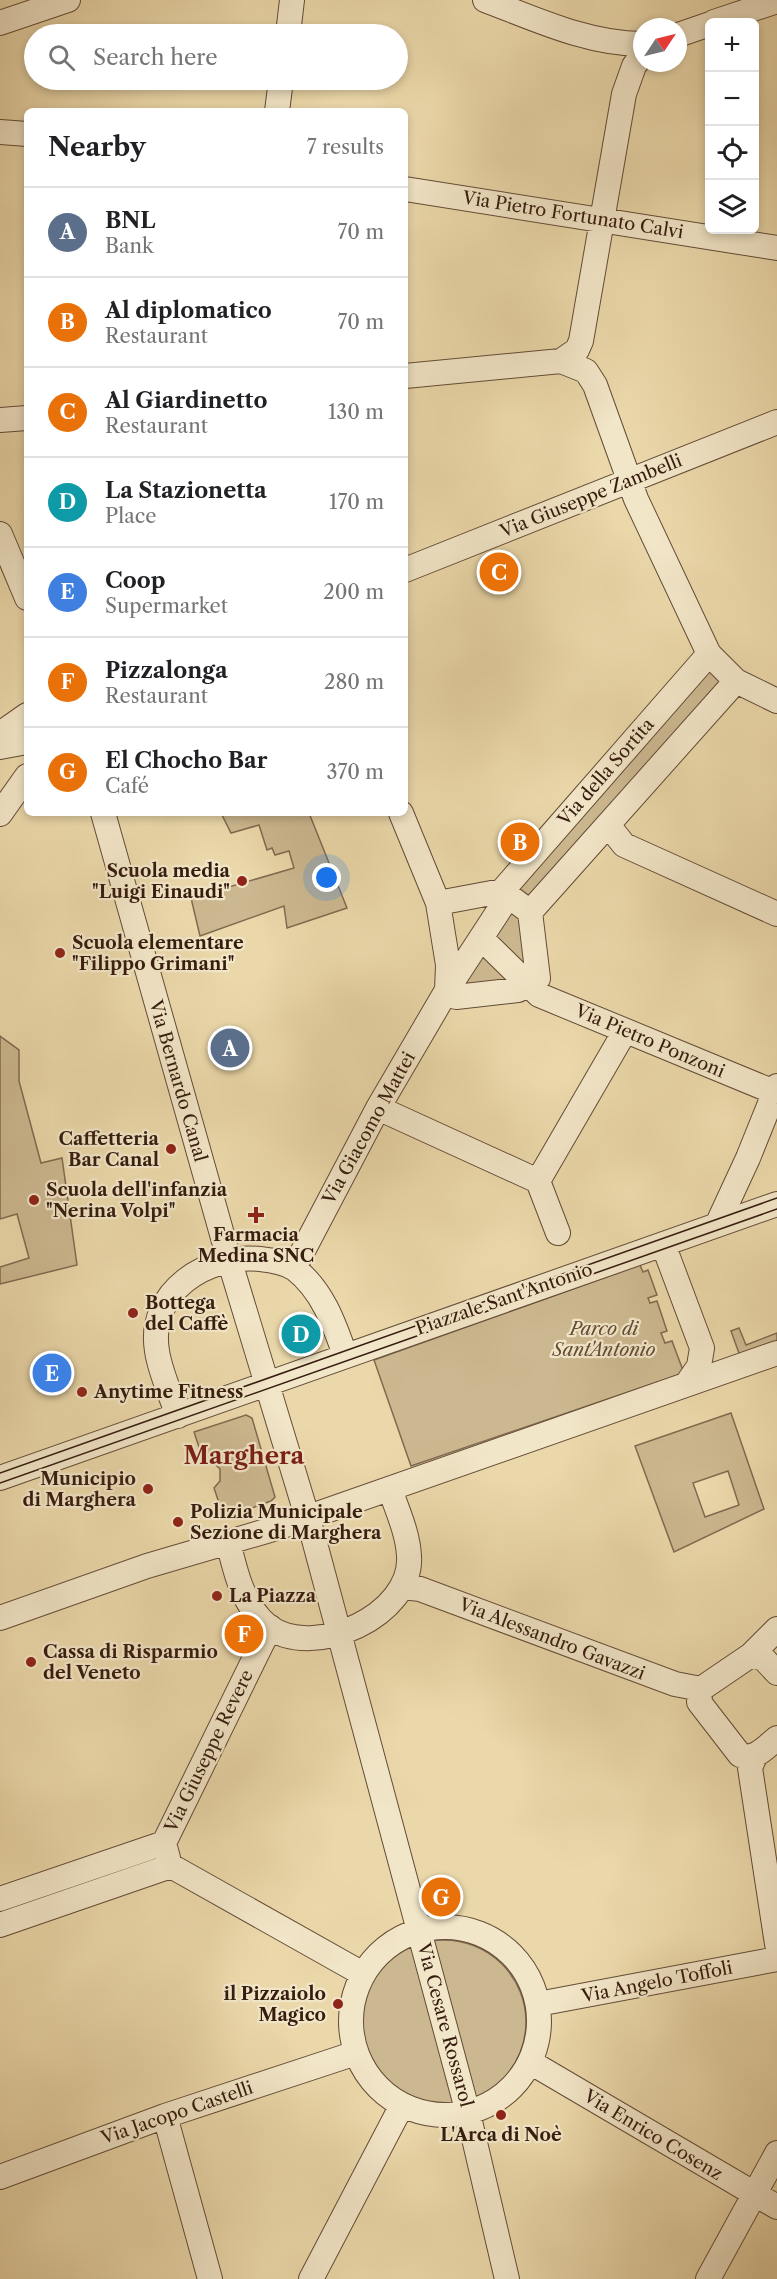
<!DOCTYPE html>
<html lang="en">
<head>
<meta charset="utf-8">
<style>
  body { margin:0; font-family:"Libre Caslon Text",serif; background:#f6f6f6; color:#202124 }
  .controls { position:absolute; right:18px; top:18px; display:grid; overflow:hidden; border-radius:9px; box-shadow:0 3px 9px #0003 }
  .controls button { width:54px; height:54px; display:grid; place-items:center; padding:0; border:0; border-bottom:2px solid #e0e0e0; background:#fff; color:#202124; font:30px sans-serif }
  .compass { position:absolute; left:633px; top:18px; width:54px; height:54px; border-radius:50%; background:#fff; box-shadow:0 3px 9px #0003; rotate:55deg }
  .you { position:absolute; left:327px; top:878px; width:21px; height:21px; margin:-15px; border:4px solid #fff; border-radius:50%; background:#1a73e8; box-shadow:0 0 0 9px #1a73e833 }
  .badge { display:grid; place-items:center; width:39px; height:39px; border-radius:50%; background:#8f2418; color:#fff; font-size:20px; font-weight:700 }
  .pin { position:absolute; translate:-50% -50%; border:3px solid #fff; box-shadow:0 2px 6px #0006 }
  .list { margin:0; padding:0; list-style:none }
  h2 { display:flex; justify-content:space-between; align-items:center; height:78px; margin:0; padding:0 24px; font-size:26px }
  h2 small { font-size:20px; font-weight:400; color:#757577 }
  .list li { display:grid; grid-template-columns:39px 1fr auto; gap:18px; align-items:center; box-sizing:border-box; height:90px; padding:0 24px; border-top:2px solid #e0e0e0 }
  .list b { display:block; font-size:22px; white-space:nowrap }
  .list p { margin:0; font-size:20px; white-space:nowrap; color:#757577 }
  .list em { font-size:20px; font-style:normal; color:#757577 }
  .icon { flex:none; width:33px; height:33px; fill:none; stroke:currentColor; stroke-width:2; stroke-linecap:round; stroke-linejoin:round }
  .map { position:relative; flex:none; width:777px; height:2279px; overflow:hidden }
  .search { position:absolute; background:#fff; box-shadow:0 3px 9px #0003; left:24px; top:24px; width:384px; height:66px; display:flex; align-items:center; gap:15px; box-sizing:border-box; padding:0 21px; border-radius:33px; color:#757577; font-size:22px }
  .panel { position:absolute; background:#fff; box-shadow:0 3px 9px #0003; left:24px; top:108px; width:384px; height:708px; border-radius:9px }
  .map>svg:first-child { display:block }
</style>
</head>
<body>
<div class="map">
<svg width="777" height="2279" viewBox="0 0 777 2279">
  <rect width="100%" height="100%" fill="#ebd8aa"/>
  <filter id="stains"><feTurbulence type="fractalNoise" baseFrequency=".00333" numOctaves="4"/><feColorMatrix values="0 0 0 0 .2 0 0 0 0 .09 0 0 0 0 .02 0 0 0 .5 -.17"/></filter>
  <radialGradient id="worn" r=".72"><stop offset=".6" stop-color="#630" stop-opacity="0"/><stop offset="1" stop-color="#630" stop-opacity=".3"/></radialGradient>
  <path fill="#ccb890" stroke="#816a50" stroke-width="1.5" fill-rule="evenodd" d="M711 669 724 680 531 901 518 891Z
    M221 813H309L347 908 287 928 284 906 200 936 191 898 294 868 289 851 275 855 272 848 267 850 259 825 231 833Z
    M508 906 525 921 530 971 491 934Z
    M482 949 517 984 458 989Z
    M0 1036 19 1050V1081L41 1163 62 1158 77 1265 0 1284V1267L29 1258 17 1214 0 1219Z
    M640 1265 643 1272 648 1270 657 1295 648 1298 650 1303 657 1301 667 1331 661 1333 665 1343 672 1341 684 1373 411 1466 374 1360Z
    M739 1328 746 1345 777 1333V1343L740 1356 731 1331Z
    M731 1413 764 1509 674 1552 635 1446ZM728 1471 739 1505 705 1517 693 1483Z
    M246 1415 252 1418 275 1497 271 1501 224 1518 214 1488 220 1481V1469L214 1463 204 1462 194 1432Z
    M362 2022a82 82 0 1 1 164 0a82 82 0 1 1-164 0Z"/>
  <g fill="none" stroke-linecap="round" stroke-linejoin="round">
    <g stroke="#634b36" stroke-width="26">
      <path id="minor" d="M485 0C535 19 588 44 642 44
        M714 22 777 1
        M0 23 68 0
        M288 34 292 0
        M678 35 710 24
        M277 111 281 80
        M0 132 27 134
        M405 189 777 248
        M561 361 577 350 581 341 624 94 634 66 642 55
        M405 376 561 361 586 371 595 385 636 499 709 654 736 681 777 701
        M0 420 27 418
        M0 534 27 598
        M405 570 777 422
        M0 734 27 715
        M0 747 27 742
        M103 813 229 1259 313 1536 468 2113 507 2279
        M401 813 438 903
        M0 814 27 776
        M608 825 624 845 777 914
        M502 891 530 912 538 978 518 990 456 997 447 990 448 965 438 903Z
        M502 891 709 654
        M530 912 736 681
        M481 938 539 995 774 1092
        M378 1108 538 1181 558 1233
        M538 1181 625 1031
        M717 1225 748 1158 777 1086
        M663 1244 702 1348 699 1366 688 1382
        M294 1268 378 1108 447 990 509 895
        M178 1416C171 1395 160 1372 157 1351 147 1291 208 1254 260 1259 271 1260 286 1263 295 1269 322 1290 334 1323 345 1355
        M0 1478 777 1204
        M228 1541C235 1571 243 1607 269 1627 314 1660 413 1615 409 1556 408 1533 397 1510 390 1489
        M403 1587 420 1589 675 1684 701 1689
        M0 1618 147 1566 280 1527 777 1353
        M751 1655 777 1629
        M777 1673 763 1658 751 1655 701 1689 699 1702 740 1755C755 1761 766 1747 777 1738
        M755 1756 750 1768 777 1944
        M164 1843 270 1627
        M171 1866 363 1974
        M0 1899 164 1843 168 1858
        M0 1925 171 1866
        M351 2021a94 94 0 1 1 188 0a94 94 0 1 1-188 0Z
        M538 2004 777 1959
        M530 2062 777 2207
        M165 2116 210 2279
        M0 2177 165 2116 356 2053
        M311 2279 402 2105
        M708 2279 777 2153"/>
    </g>
    <use href="#minor" stroke="#f2e6c8" stroke-width="24"/>
    <path stroke="#361c0f" stroke-width="1.5" d="M0 1473 777 1198
      M0 1483 777 1209"/>
  </g>
  <g fill="#8f2418" stroke="#f2e6c8" stroke-width="2">
    <circle cx="242" cy="881" r="6"/>
    <circle cx="60" cy="953" r="6"/>
    <circle cx="171" cy="1149" r="6"/>
    <circle cx="34" cy="1200" r="6"/>
    <path d="M253 1206h6v6h6v6h-6v6h-6v-6h-6v-6h6z"/>
    <circle cx="133" cy="1313" r="6"/>
    <circle cx="82" cy="1392" r="6"/>
    <circle cx="148" cy="1489" r="6"/>
    <circle cx="178" cy="1522" r="6"/>
    <circle cx="217" cy="1596" r="6"/>
    <circle cx="31" cy="1662" r="6"/>
    <circle cx="338" cy="2004" r="6"/>
    <circle cx="501" cy="2115" r="6"/>
  </g>
  <g text-anchor="middle" stroke-width="4.5" stroke-linejoin="round" paint-order="stroke">
    <g font-size="18" fill="#361c0f" stroke="#f2e6c8">
      <text transform="translate(573 215) rotate(9)" y="6">Via Pietro Fortunato Calvi</text>
      <text transform="translate(591 496) rotate(-22)" y="6">Via Giuseppe Zambelli</text>
      <text transform="translate(606 772) rotate(-49)" y="6">Via della Sortita</text>
      <text transform="translate(650 1041) rotate(23)" y="6">Via Pietro Ponzoni</text>
      <text transform="translate(178 1081) rotate(74)" y="6">Via Bernardo Canal</text>
      <text transform="translate(369 1128) rotate(-61)" y="6">Via Giacomo Mattei</text>
      <text transform="translate(504 1299) rotate(-19)" y="6">Piazzale Sant'Antonio</text>
      <text transform="translate(552 1639) rotate(21)" y="6">Via Alessandro Gavazzi</text>
      <text transform="translate(209 1751) rotate(-64)" y="6">Via Giuseppe Revere</text>
      <text transform="translate(657 1982) rotate(-11)" y="6">Via Angelo Toffoli</text>
      <text transform="translate(445 2025) rotate(75)" y="6">Via Cesare Rossarol</text>
      <text transform="translate(177 2113) rotate(-19)" y="6">Via Jacopo Castelli</text>
      <text transform="translate(653 2135) rotate(31)" y="6">Via Enrico Cosenz</text>
    </g>
    <g font-size="18" font-weight="bold" fill="#361c0f" stroke="#f2e6c8" text-anchor="start">
      <text x="230" y="877" text-anchor="end">Scuola media<tspan x="230" dy="21">"Luigi Einaudi"</tspan></text>
      <text x="72" y="949">Scuola elementare<tspan x="72" dy="21">"Filippo Grimani"</tspan></text>
      <text x="159" y="1145" text-anchor="end">Caffetteria<tspan x="159" dy="21">Bar Canal</tspan></text>
      <text x="46" y="1196">Scuola dell'infanzia<tspan x="46" dy="21">"Nerina Volpi"</tspan></text>
      <text x="256" y="1241" text-anchor="middle">Farmacia<tspan x="256" dy="21">Medina SNC</tspan></text>
      <text x="145" y="1309">Bottega<tspan x="145" dy="21">del Caffè</tspan></text>
      <text x="94" y="1398">Anytime Fitness</text>
      <text x="136" y="1485" text-anchor="end">Municipio<tspan x="136" dy="21">di Marghera</tspan></text>
      <text x="190" y="1518">Polizia Municipale<tspan x="190" dy="21">Sezione di Marghera</tspan></text>
      <text x="229" y="1602">La Piazza</text>
      <text x="43" y="1658">Cassa di Risparmio<tspan x="43" dy="21">del Veneto</tspan></text>
      <text x="326" y="2000" text-anchor="end">il Pizzaiolo<tspan x="326" dy="21">Magico</tspan></text>
      <text x="501" y="2141" text-anchor="middle">L'Arca di Noè</text>
    </g>
    <g font-size="18" font-style="italic" fill="#634b36" stroke="#f2e6c8">
      <text x="604" y="1335">Parco di<tspan x="604" dy="21">Sant'Antonio</tspan></text>
    </g>
    <g font-size="24" font-weight="bold" fill="#7a1f14" stroke="#f2e6c8">
      <text x="244" y="1464">Marghera</text>
    </g>
  </g>
  <rect width="100%" height="100%" filter="url(#stains)"/>
  <rect width="100%" height="100%" fill="url(#worn)"/>
</svg>
<div class="controls">
<button>+</button>
<button>−</button>
<button><svg class="icon" aria-label="locate" viewBox="0 0 24 24"><circle cx="12" cy="12" r="6"/><path d="M12 2v4M12 18v4M2 12h4M18 12h4"/></svg></button>
<button><svg class="icon" aria-label="layers" viewBox="0 0 24 24"><path d="M12 4l9 5-9 5-9-5zM3 14l9 5 9-5"/></svg></button>
</div>
<svg class="compass" viewBox="-18 -18 36 36"><path d="M0-13l5 13h-10z" fill="#e53935"/><path d="M0 13l5-13h-10z" fill="#757577"/></svg>
<div class="you"></div>
<div class="pin badge" style="left:230px;top:1048px;background:#5c6f8a">A</div>
<div class="pin badge" style="left:520px;top:842px;background:#e8710a">B</div>
<div class="pin badge" style="left:499px;top:572px;background:#e8710a">C</div>
<div class="pin badge" style="left:301px;top:1334px;background:#0f9aa8">D</div>
<div class="pin badge" style="left:52px;top:1373px;background:#3f7fe0">E</div>
<div class="pin badge" style="left:244px;top:1634px;background:#e8710a">F</div>
<div class="pin badge" style="left:441px;top:1897px;background:#e8710a">G</div>
<div class="search"><svg class="icon" aria-label="search" viewBox="0 0 24 24"><circle cx="10" cy="10" r="6"/><path d="M15 15l6 6"/></svg>Search here</div>
<section class="panel">
<h2>Nearby<small>7 results</small></h2>
<ul class="list">
<li><span class="badge" style="background:#5c6f8a">A</span><div><b>BNL</b><p>Bank</p></div><em>70 m</em></li>
<li><span class="badge" style="background:#e8710a">B</span><div><b>Al diplomatico</b><p>Restaurant</p></div><em>70 m</em></li>
<li><span class="badge" style="background:#e8710a">C</span><div><b>Al Giardinetto</b><p>Restaurant</p></div><em>130 m</em></li>
<li><span class="badge" style="background:#0f9aa8">D</span><div><b>La Stazionetta</b><p>Place</p></div><em>170 m</em></li>
<li><span class="badge" style="background:#3f7fe0">E</span><div><b>Coop</b><p>Supermarket</p></div><em>200 m</em></li>
<li><span class="badge" style="background:#e8710a">F</span><div><b>Pizzalonga</b><p>Restaurant</p></div><em>280 m</em></li>
<li><span class="badge" style="background:#e8710a">G</span><div><b>El Chocho Bar</b><p>Café</p></div><em>370 m</em></li>
</ul>
</section>
</div>
</body>
</html>
